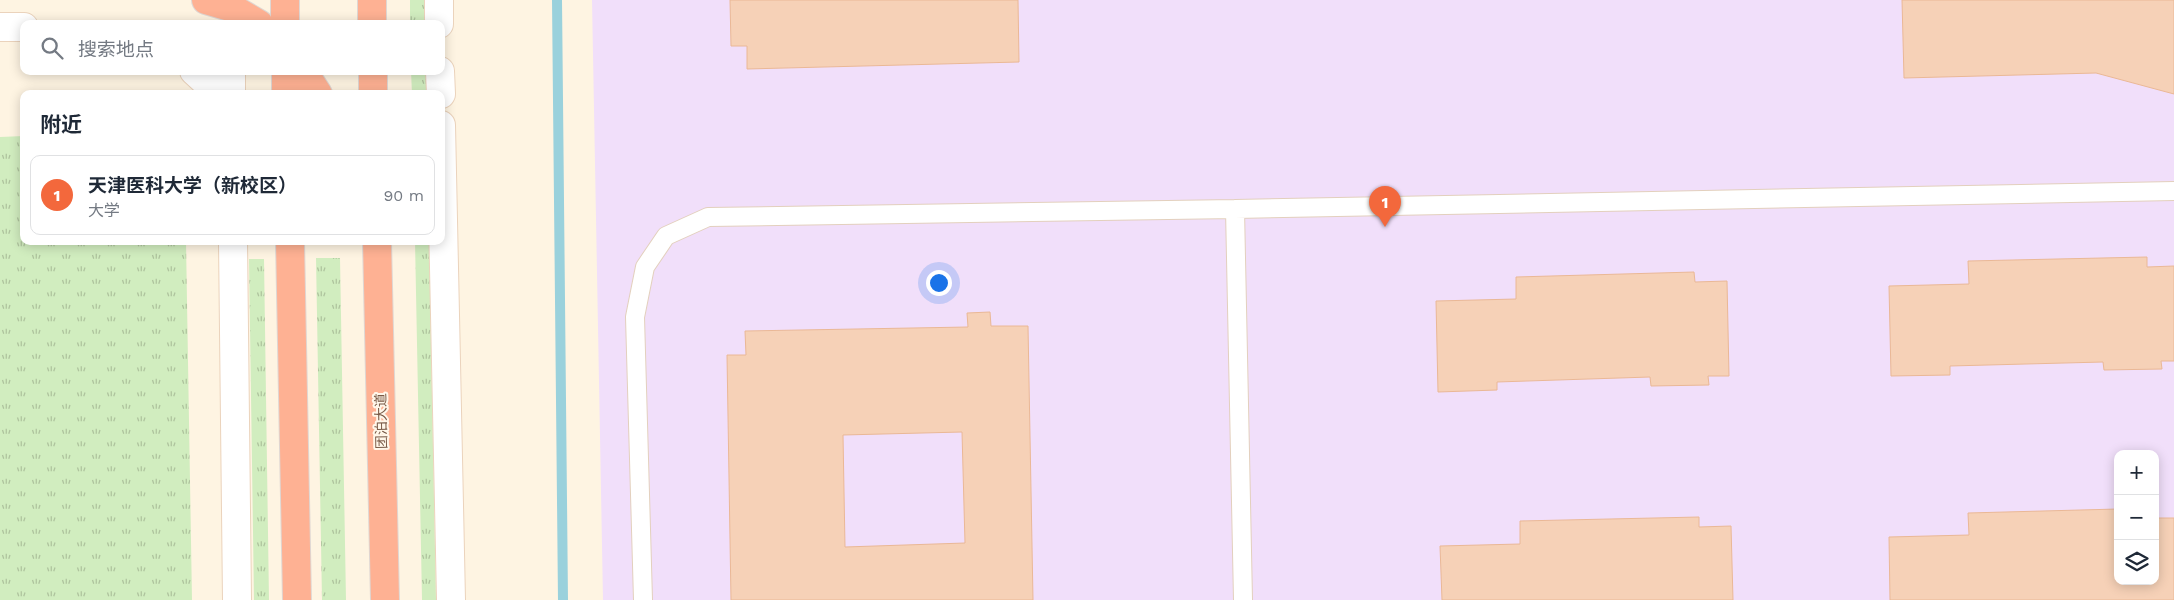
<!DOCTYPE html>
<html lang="zh">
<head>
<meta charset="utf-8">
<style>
  body { margin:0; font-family:"Work Sans","Noto Sans SC",sans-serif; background:#f6f6f7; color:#1f2937 }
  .controls { position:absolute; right:15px; bottom:15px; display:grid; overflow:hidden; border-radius:10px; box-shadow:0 2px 12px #0003 }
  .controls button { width:45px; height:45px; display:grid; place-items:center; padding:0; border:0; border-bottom:1px solid #e0e1e3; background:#fff; color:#1f2937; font:25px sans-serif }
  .you { position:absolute; left:938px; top:282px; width:18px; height:18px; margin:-12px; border:4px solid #fff; border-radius:50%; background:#1a73e8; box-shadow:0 0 0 8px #1a73e833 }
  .badge { display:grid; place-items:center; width:32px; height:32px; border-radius:50%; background:#f3683c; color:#fff; font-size:16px; font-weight:700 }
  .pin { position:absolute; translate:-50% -41px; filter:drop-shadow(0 1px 2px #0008) }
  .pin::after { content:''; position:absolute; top:26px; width:18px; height:15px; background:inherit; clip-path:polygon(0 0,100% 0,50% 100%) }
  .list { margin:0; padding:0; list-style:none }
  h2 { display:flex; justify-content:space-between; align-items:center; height:65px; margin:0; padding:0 20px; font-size:21px }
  h2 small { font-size:16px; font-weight:400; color:#747a83 }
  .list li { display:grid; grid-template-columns:32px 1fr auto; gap:15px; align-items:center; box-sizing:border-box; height:80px; margin:0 10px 10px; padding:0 10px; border:1px solid #e0e1e3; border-radius:10px }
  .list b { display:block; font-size:19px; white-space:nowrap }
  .list p { margin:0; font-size:16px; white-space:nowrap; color:#747a83 }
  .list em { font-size:16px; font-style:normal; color:#747a83 }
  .icon { flex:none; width:28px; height:28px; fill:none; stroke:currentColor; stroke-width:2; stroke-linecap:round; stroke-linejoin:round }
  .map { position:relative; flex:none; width:2174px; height:600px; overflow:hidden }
  .search { position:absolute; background:#fff; box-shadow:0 2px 12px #0003; left:20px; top:20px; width:425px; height:55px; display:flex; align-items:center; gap:12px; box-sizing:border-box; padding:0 18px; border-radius:10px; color:#747a83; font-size:19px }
  .panel { position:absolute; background:#fff; box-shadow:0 2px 12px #0003; left:20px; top:90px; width:425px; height:155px; border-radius:10px }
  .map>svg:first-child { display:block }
</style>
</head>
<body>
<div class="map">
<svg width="2174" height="600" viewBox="0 0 2174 600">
  <defs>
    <pattern id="grass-tufts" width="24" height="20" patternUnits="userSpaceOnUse" patternTransform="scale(1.25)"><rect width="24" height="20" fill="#d1edbf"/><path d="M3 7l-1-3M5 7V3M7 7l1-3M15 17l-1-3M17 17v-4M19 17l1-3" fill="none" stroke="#aec39d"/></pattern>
  </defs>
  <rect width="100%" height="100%" fill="#fef4e2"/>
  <path fill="#f1dffa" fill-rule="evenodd" d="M592 0H2174V600H603ZM2118 454H2155V581H2118Z"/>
  <path fill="url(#grass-tufts)" d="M410 0H425V24H410Z
    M411 71H426V94H412Z
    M24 136V241H186L192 600H0V137Z
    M415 241H429L436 600H422Z
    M316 258H340L346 600H322Z
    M249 259H264L269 600H254Z"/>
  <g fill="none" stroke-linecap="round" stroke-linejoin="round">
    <path stroke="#9ad1dc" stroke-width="10" d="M557 0 563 600"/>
  </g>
  <path fill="#f6d1b7" stroke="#eab896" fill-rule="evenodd" d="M730 0H1018L1019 62 747 69V46H731Z
    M1902 0H2174V94L2096 73 1904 78Z
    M2147 257V267L2174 266V361H2161L2162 369 2104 370 2103 362 1950 366V375L1891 376 1889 286 1969 284 1968 261Z
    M1694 272 1695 282 1727 281 1729 376H1708L1709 385 1651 386 1650 377 1497 382V390L1438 392 1436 301 1516 299V277Z
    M990 312 991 326H1028L1033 600H731L727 355H746L745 331 968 327 967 313ZM962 432 965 543 845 547 843 435Z
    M2118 509V581H2155V518H2174V600H1890L1889 537 1969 535 1968 513Z
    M1699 517V527L1731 526 1733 600H1442L1440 546 1520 544V521Z"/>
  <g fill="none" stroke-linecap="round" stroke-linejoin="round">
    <g stroke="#e3d0bd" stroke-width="20">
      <path id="lane" d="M1235 209 1243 600
        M643 600 635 317 645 267 666 236 708 217 1235 209 2174 191"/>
    </g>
    <g stroke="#ebd3bc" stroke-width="30">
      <path id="secondary" d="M439 0V24
        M0 27H24
        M194 71 219 94
        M231 71V94
        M440 71 441 94
        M441 125 451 600
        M233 241 237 600"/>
    </g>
    <g stroke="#dfd7d3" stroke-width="30">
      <path id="highway" d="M206 0 230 7 259 24
        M372 0V24
        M285 24V0
        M286 71V94
        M303 71 318 94
        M373 71V94
        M290 241 297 600
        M377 241 385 600"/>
    </g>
    <use href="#lane" stroke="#fff" stroke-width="18"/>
    <use href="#secondary" stroke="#fff" stroke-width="28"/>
    <use href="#highway" stroke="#feb193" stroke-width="28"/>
  </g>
  <g text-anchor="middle" stroke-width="4" stroke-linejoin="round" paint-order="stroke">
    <g font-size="14" fill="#785946" stroke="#fff7ea">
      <text transform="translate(381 421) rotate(-91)" y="5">团泊大道</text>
    </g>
  </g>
</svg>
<div class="controls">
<button>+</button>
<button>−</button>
<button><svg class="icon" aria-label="layers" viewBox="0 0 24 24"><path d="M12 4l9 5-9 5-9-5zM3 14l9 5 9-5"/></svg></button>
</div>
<div class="you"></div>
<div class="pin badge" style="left:1385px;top:227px">1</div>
<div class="search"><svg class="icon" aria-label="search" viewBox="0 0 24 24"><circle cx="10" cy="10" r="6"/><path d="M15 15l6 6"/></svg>搜索地点</div>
<section class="panel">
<h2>附近<small></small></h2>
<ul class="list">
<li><span class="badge">1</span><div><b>天津医科大学（新校区）</b><p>大学</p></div><em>90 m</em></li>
</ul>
</section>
</div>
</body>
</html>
